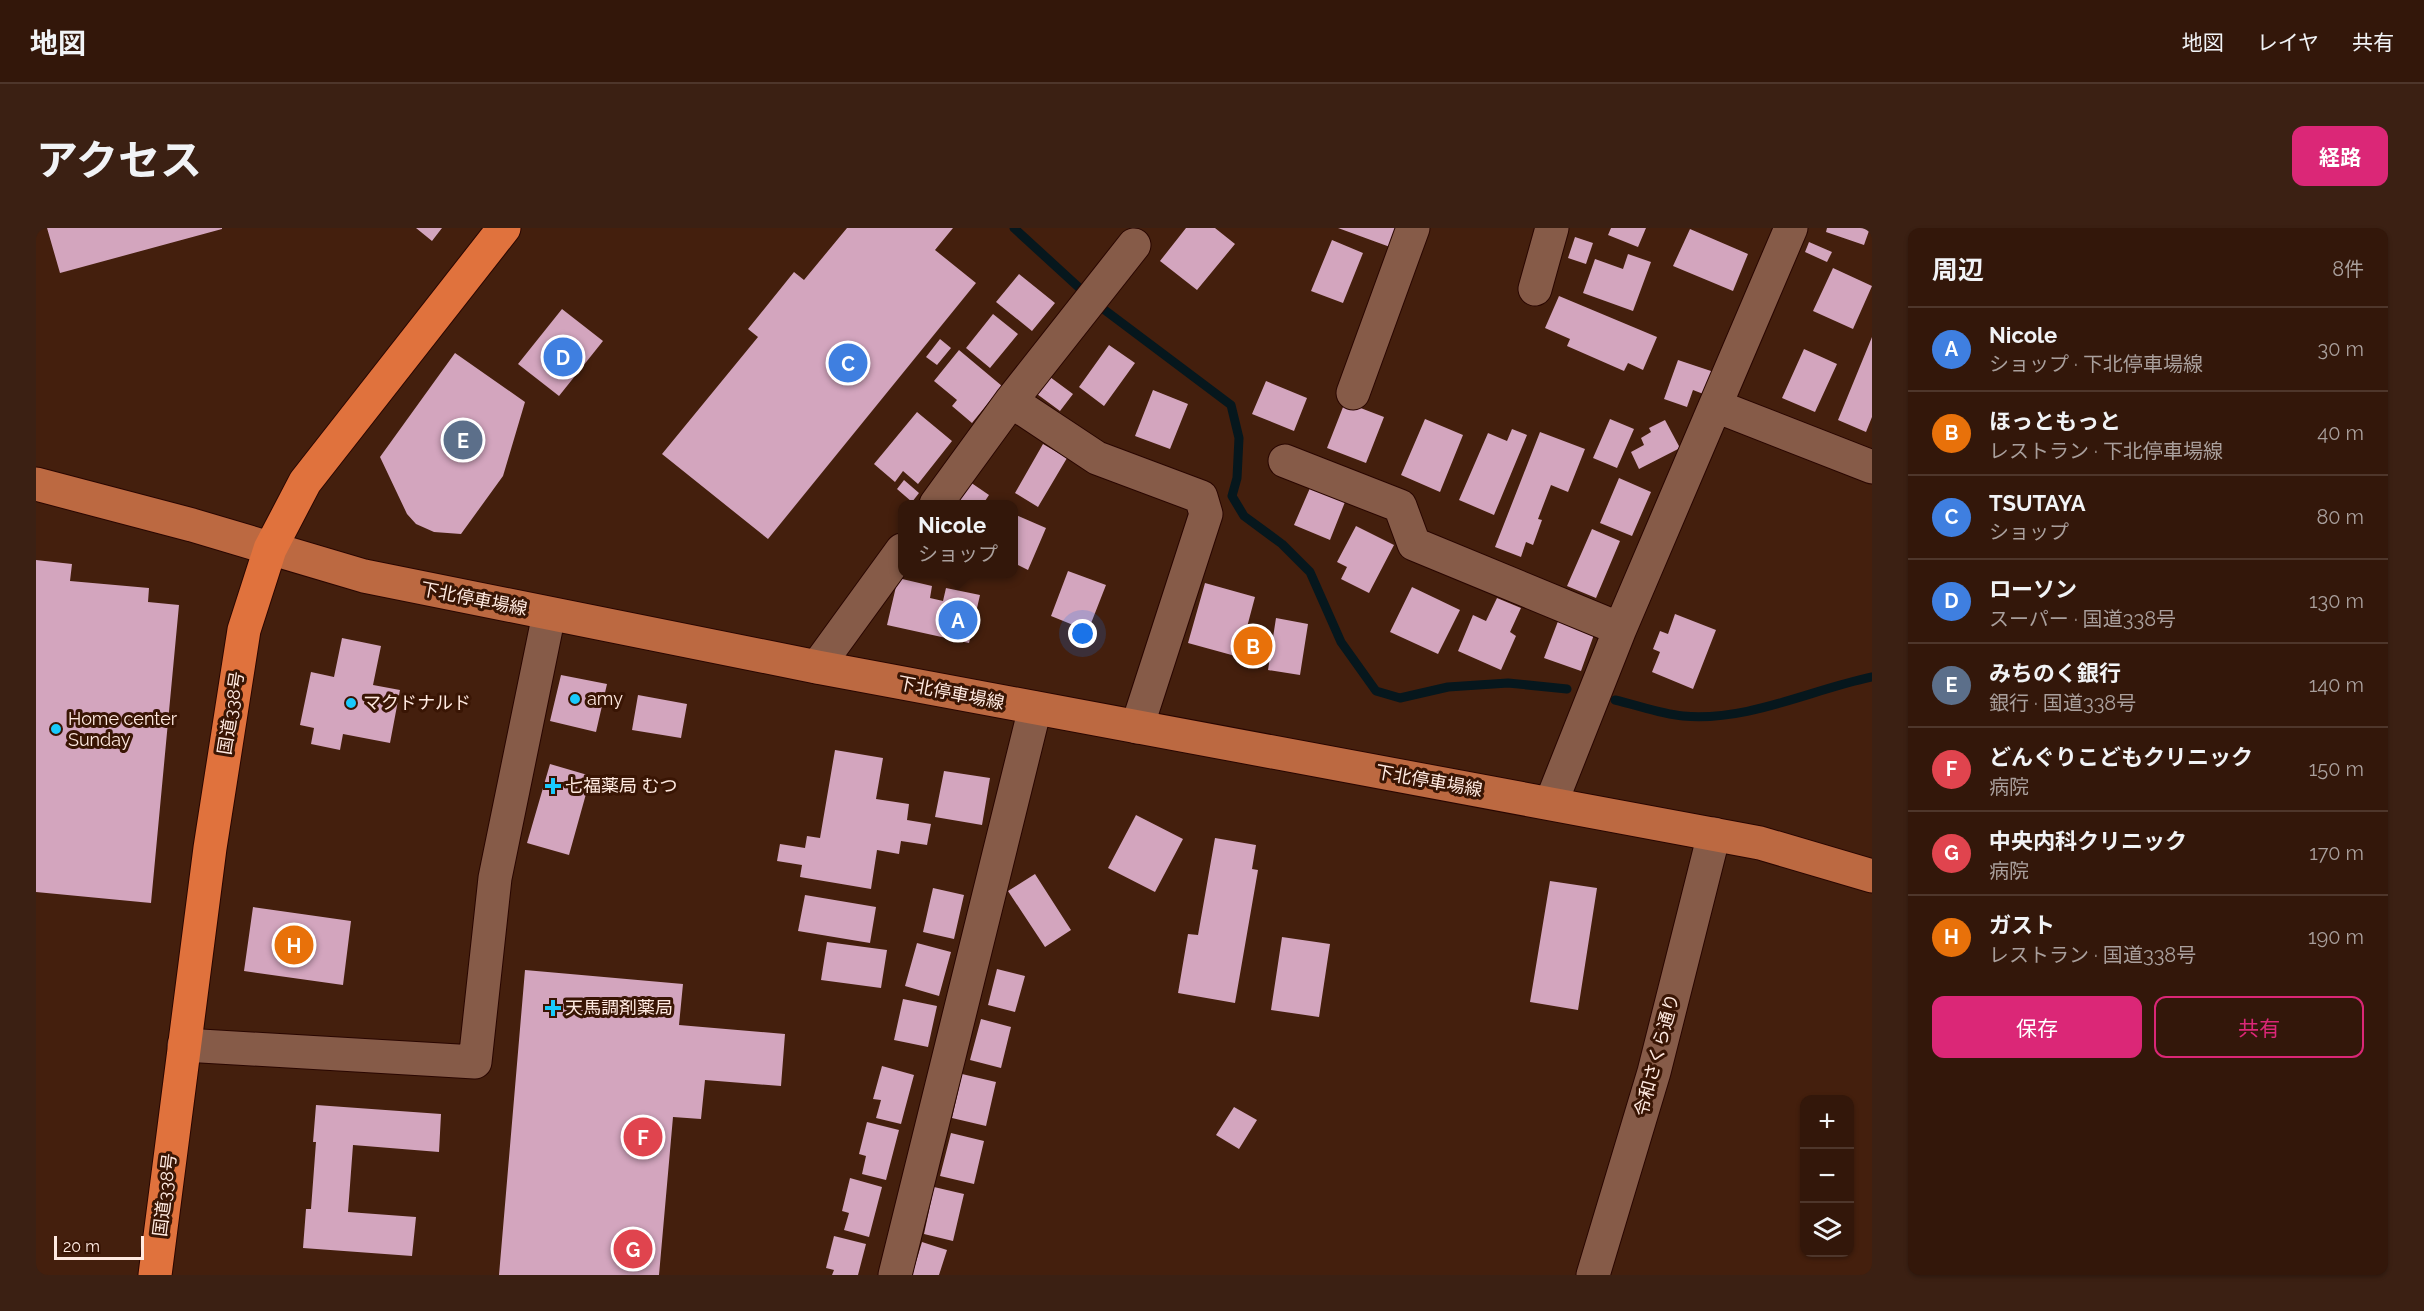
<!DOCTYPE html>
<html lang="ja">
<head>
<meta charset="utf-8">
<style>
  body { margin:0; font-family:Raleway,"Noto Sans JP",sans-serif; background:#3b2013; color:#f1f3f6 }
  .controls { position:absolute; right:18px; bottom:18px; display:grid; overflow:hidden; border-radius:12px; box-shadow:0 2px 4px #0004 }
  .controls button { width:54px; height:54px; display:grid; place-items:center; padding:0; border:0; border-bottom:2px solid #4e362b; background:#33170a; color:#f1f3f6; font:30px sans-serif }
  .scale { position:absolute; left:18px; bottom:15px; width:90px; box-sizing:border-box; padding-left:6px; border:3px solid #ffeae1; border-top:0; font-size:16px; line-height:21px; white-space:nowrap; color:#ffeae1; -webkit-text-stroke:4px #391504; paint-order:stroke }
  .you { position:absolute; left:1047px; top:406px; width:21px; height:21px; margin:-15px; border:4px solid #fff; border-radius:50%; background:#1a73e8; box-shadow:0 0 0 9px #1a73e833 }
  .badge { display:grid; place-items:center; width:39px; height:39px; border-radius:50%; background:#db2777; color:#fff; font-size:20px; font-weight:700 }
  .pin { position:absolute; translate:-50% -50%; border:3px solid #fff; box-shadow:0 2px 6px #0006 }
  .popup { position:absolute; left:862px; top:272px; width:120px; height:78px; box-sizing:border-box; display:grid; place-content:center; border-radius:12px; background:#33170a; filter:drop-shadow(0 2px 4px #0005); font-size:20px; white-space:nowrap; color:#a99f9c }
  .popup b { font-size:22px; color:#f1f3f6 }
  .popup::after { content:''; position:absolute; left:50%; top:100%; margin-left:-12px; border:12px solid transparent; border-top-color:#33170a }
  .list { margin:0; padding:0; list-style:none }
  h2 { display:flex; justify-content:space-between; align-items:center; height:78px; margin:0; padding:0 24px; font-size:26px }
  h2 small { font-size:20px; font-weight:400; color:#a99f9c }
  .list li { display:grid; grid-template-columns:39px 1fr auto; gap:18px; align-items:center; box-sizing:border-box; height:84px; padding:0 24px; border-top:2px solid #4e362b }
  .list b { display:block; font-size:22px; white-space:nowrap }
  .list p { margin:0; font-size:20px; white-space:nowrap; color:#a99f9c }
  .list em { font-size:20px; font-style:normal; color:#a99f9c }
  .actions { display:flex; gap:12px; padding:18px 24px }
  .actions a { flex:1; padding:14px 0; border:2px solid #db2777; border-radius:12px; text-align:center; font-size:21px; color:#db2777 }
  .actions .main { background:#db2777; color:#fff }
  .icon { flex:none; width:33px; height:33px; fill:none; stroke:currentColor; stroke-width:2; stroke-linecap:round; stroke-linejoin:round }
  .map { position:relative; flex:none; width:1836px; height:1047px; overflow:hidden; border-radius:12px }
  header { display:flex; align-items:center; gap:36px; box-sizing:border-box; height:84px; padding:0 30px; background:#33170a; border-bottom:2px solid #4e362b }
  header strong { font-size:28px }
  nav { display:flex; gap:33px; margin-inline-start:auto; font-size:21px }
  .intro { display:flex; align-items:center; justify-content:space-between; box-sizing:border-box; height:144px; padding:0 36px }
  h1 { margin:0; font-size:42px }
  .button { padding:15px 27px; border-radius:12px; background:#db2777; color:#fff; font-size:21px; font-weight:700 }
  main { display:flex; gap:36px; padding:0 36px }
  aside { flex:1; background:#33170a; border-radius:12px; box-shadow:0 2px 4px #0004 }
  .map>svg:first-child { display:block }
</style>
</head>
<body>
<header>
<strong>地図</strong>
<nav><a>地図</a><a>レイヤ</a><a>共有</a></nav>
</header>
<div class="intro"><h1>アクセス</h1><a class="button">経路</a></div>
<main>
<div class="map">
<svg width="1836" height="1047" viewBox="0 0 1836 1047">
  <rect width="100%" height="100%" fill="#441f0d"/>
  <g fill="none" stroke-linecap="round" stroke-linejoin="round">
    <path stroke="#06171d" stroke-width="9" d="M978 0 1062 77 1195 177 1203 210 1201 250 1196 268 1208 288 1246 316 1274 344 1305 414 1340 463 1364 470 1412 459 1472 455 1531 461
      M1579 472C1601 477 1624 486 1647 488 1711 494 1774 462 1836 449"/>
  </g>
  <path fill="#d3a5be" d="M11 0H186V1L24 45Z
    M380 0H406L396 13Z
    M811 0H917L899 22 940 55 732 311 626 226 722 109 712 101 758 44 768 52Z
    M1150 0H1179L1199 16 1161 62 1124 33Z
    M1302 0H1361L1354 19Z
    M1575 0H1610L1602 19 1572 7Z
    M1791 0H1834L1828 17 1790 4Z
    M1654 1 1712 26 1697 63 1637 38Z
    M1539 9 1557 15 1550 36 1532 30Z
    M1296 12 1327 25 1307 75 1275 63Z
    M1773 14 1796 24 1791 34 1769 24Z
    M1592 26 1615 34 1597 83 1547 65 1559 31 1587 41Z
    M1797 40 1836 58 1817 101 1777 83Z
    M983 46 1019 75 996 103 960 74Z
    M1523 68 1621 109 1607 142 1592 135 1588 143 1531 118 1534 111 1509 100Z
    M526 81 567 113 523 168 482 136Z
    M957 86 982 106 954 140 930 120Z
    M1836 109V189L1830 204 1802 192Z
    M904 111 915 120 901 137 890 129Z
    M1073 117 1099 135 1068 178 1043 159Z
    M1768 121 1801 136 1779 184 1746 170Z
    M923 122 966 158 936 195 916 178 921 172 898 153Z
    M419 125 489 174 467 248 425 306 398 304 380 296 371 286 344 229Z
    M1642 132 1678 144 1670 167 1657 162 1651 179 1628 171Z
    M1014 149 1037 166 1024 183 1001 166Z
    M1230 153 1271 170 1258 203 1216 186Z
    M1117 162 1152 176 1134 221 1099 208Z
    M1309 174 1348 189 1330 235 1291 220Z
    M881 184 916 213 882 256 867 243 859 254 838 236Z
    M1389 191 1427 207 1404 264 1365 247Z
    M1574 191 1598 201 1581 240 1557 230Z
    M1629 192 1644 220 1603 241 1595 224 1608 217 1605 210 1615 204 1613 200Z
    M1476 201 1491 207 1458 287 1423 272 1452 205 1471 213Z
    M1504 204 1549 221 1532 264 1515 257 1502 291 1506 292 1497 317 1490 314 1485 329 1459 319Z
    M1007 216 1031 230 1002 279 979 265Z
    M1583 250 1615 264 1596 308 1564 295Z
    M868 252 883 265 876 274 861 261Z
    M934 254 953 267 947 276H925L920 273Z
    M1274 260 1309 274 1294 312 1258 297Z
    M978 286 1010 300 992 342 978 335Z
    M1320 298 1358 317 1333 365 1305 351 1311 339 1301 334Z
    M1556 301 1584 313 1560 370 1531 358Z
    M0 332 36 336 34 353 113 360 112 374 143 377 115 675 0 664Z
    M1032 343 1070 357 1052 403 1015 388Z
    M862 350 896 358 894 370 907 373 910 360 944 367 933 415 851 397Z
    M1169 355 1219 369 1203 429 1152 415Z
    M1376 359 1424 382 1402 426 1354 404Z
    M1461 370 1485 380 1474 404 1480 408 1465 442 1422 423 1437 387 1450 393Z
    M1639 386 1680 402 1657 461 1616 444 1624 424 1617 421 1624 403 1632 406Z
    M1524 388 1560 401 1545 443 1508 430Z
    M1240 390 1272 396 1264 447 1232 442Z
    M306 410 345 418 337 457 364 462 354 515 307 506 304 522 275 516 278 500 264 497 275 444 298 449Z
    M525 447 571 456 560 504 514 493Z
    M602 467 651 476 645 510 596 502Z
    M799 522 847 530 840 571 873 576 871 592 895 596 891 617 865 613 863 626 841 622 835 661 764 649 766 637 741 633 744 616 769 620 771 608 784 610Z
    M514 536 555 548 533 627 491 615Z
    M908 543 954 550 946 597 899 589Z
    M1100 587 1147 611 1119 664 1072 640Z
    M1179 610 1220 617 1216 641 1222 642 1199 775 1142 765 1152 706 1162 707Z
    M999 646 1035 702 1009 719 972 663Z
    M1514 653 1561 660 1542 782 1494 774Z
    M897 660 928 667 918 711 887 704Z
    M769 667 840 679 834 715 762 703Z
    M217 679 315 693 307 757 208 743Z
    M1246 709 1294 716 1283 789 1235 782Z
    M791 714 851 722 845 760 785 752Z
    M881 715 915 724 903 768 869 758Z
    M961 741 989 748 979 784 952 777Z
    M489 742 647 756 643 797 749 806 745 858 669 852 665 891 637 889 623 1047H463Z
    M867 771 901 778 892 819 858 812Z
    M945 791 975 799 965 840 934 832Z
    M846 838 878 847 865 896 840 890 845 872 837 871Z
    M926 846 960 854 950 898 916 890Z
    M280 877 405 886 403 924 317 917 312 984 380 989 376 1028 267 1020 270 981H275L280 914H277Z
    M1198 879 1221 892 1203 921 1180 907Z
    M831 894 863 902 850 952 826 946 830 928 823 926Z
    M915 905 948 913 938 956 904 948Z
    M814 950 846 959 833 1009 808 1002 813 985 806 983Z
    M898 959 928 966 917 1013 888 1006Z
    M798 1008 830 1016 822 1047H796L798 1042 790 1040Z
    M886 1014 911 1022 903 1047H876Z"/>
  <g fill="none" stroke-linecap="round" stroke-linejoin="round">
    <g stroke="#290600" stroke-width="35">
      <path id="minor" d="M1499 61 1516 0
        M1317 165 1377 0
        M975 173 1061 230 1165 269 1170 286 1101 499
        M1680 178 1836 239
        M1249 233 1364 278 1378 316 1584 401
        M900 276 975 173 1098 17
        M781 439 866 322
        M1515 575 1584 401 1755 0
        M148 817 439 834 459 650 513 386
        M859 1047 999 480
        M1557 1047 1618 844 1678 606"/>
    </g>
    <g stroke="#290600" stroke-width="35">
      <path id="major" d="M0 256 156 297 328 348 781 439 1724 615 1836 648"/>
    </g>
    <g stroke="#290600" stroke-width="35">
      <path id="highway" d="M119 1047 174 620 208 402 234 321 269 254 468 0"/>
    </g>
    <use href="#minor" stroke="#865b48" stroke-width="33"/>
    <use href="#major" stroke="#bc6941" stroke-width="33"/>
    <use href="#highway" stroke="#e0723d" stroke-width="33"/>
  </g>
  <g fill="#19cafc" stroke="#391504" stroke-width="2">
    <circle cx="539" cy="471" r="6"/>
    <circle cx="315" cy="475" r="6"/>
    <circle cx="20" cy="501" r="6"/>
    <path d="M514 549h6v6h6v6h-6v6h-6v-6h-6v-6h6z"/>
    <path d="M514 771h6v6h6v6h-6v6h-6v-6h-6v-6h6z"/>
  </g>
  <g text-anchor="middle" stroke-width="6" stroke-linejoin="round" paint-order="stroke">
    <g font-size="18" fill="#ffeae1" stroke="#391504">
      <text transform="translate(438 371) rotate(11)" y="6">下北停車場線</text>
      <text transform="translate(915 465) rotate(11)" y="6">下北停車場線</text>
      <text transform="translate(195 485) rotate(-81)" y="6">国道338号</text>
      <text transform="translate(1393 553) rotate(10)" y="6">下北停車場線</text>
      <text transform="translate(1621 827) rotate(-75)" y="6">令和さくら通り</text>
      <text transform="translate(129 967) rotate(-83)" y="6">国道338号</text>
    </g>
    <g font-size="18" fill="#ffeae1" stroke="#391504" text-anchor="start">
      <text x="551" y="477">amy</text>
      <text x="327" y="481">マクドナルド</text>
      <text x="32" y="497">Home center<tspan x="32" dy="21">Sunday</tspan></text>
      <text x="529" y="564">七福薬局 むつ</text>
      <text x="529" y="786">天馬調剤薬局</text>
    </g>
  </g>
</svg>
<div class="controls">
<button>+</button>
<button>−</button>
<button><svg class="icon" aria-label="layers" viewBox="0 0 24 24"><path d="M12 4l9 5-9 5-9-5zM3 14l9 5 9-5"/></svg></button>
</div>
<div class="scale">20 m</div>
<div class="you"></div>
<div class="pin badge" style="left:922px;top:392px;background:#3f7fe0">A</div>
<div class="popup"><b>Nicole</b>ショップ</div>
<div class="pin badge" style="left:1217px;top:418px;background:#e8710a">B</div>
<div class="pin badge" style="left:812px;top:135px;background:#3f7fe0">C</div>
<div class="pin badge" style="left:527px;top:129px;background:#3f7fe0">D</div>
<div class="pin badge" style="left:427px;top:212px;background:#5c6f8a">E</div>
<div class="pin badge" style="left:607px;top:909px;background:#e0444e">F</div>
<div class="pin badge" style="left:597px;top:1021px;background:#e0444e">G</div>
<div class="pin badge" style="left:258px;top:717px;background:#e8710a">H</div>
</div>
<aside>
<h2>周辺<small>8件</small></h2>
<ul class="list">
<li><span class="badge" style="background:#3f7fe0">A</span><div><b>Nicole</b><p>ショップ · 下北停車場線</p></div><em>30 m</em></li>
<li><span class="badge" style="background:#e8710a">B</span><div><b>ほっともっと</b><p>レストラン · 下北停車場線</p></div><em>40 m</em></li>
<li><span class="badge" style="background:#3f7fe0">C</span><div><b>TSUTAYA</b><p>ショップ</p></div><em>80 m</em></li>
<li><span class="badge" style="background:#3f7fe0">D</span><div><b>ローソン</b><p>スーパー · 国道338号</p></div><em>130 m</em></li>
<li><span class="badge" style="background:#5c6f8a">E</span><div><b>みちのく銀行</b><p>銀行 · 国道338号</p></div><em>140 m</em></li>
<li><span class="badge" style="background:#e0444e">F</span><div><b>どんぐりこどもクリニック</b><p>病院</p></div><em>150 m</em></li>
<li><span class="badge" style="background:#e0444e">G</span><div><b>中央内科クリニック</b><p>病院</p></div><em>170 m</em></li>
<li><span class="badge" style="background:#e8710a">H</span><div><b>ガスト</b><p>レストラン · 国道338号</p></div><em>190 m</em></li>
</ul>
<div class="actions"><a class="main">保存</a><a>共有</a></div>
</aside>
</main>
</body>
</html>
